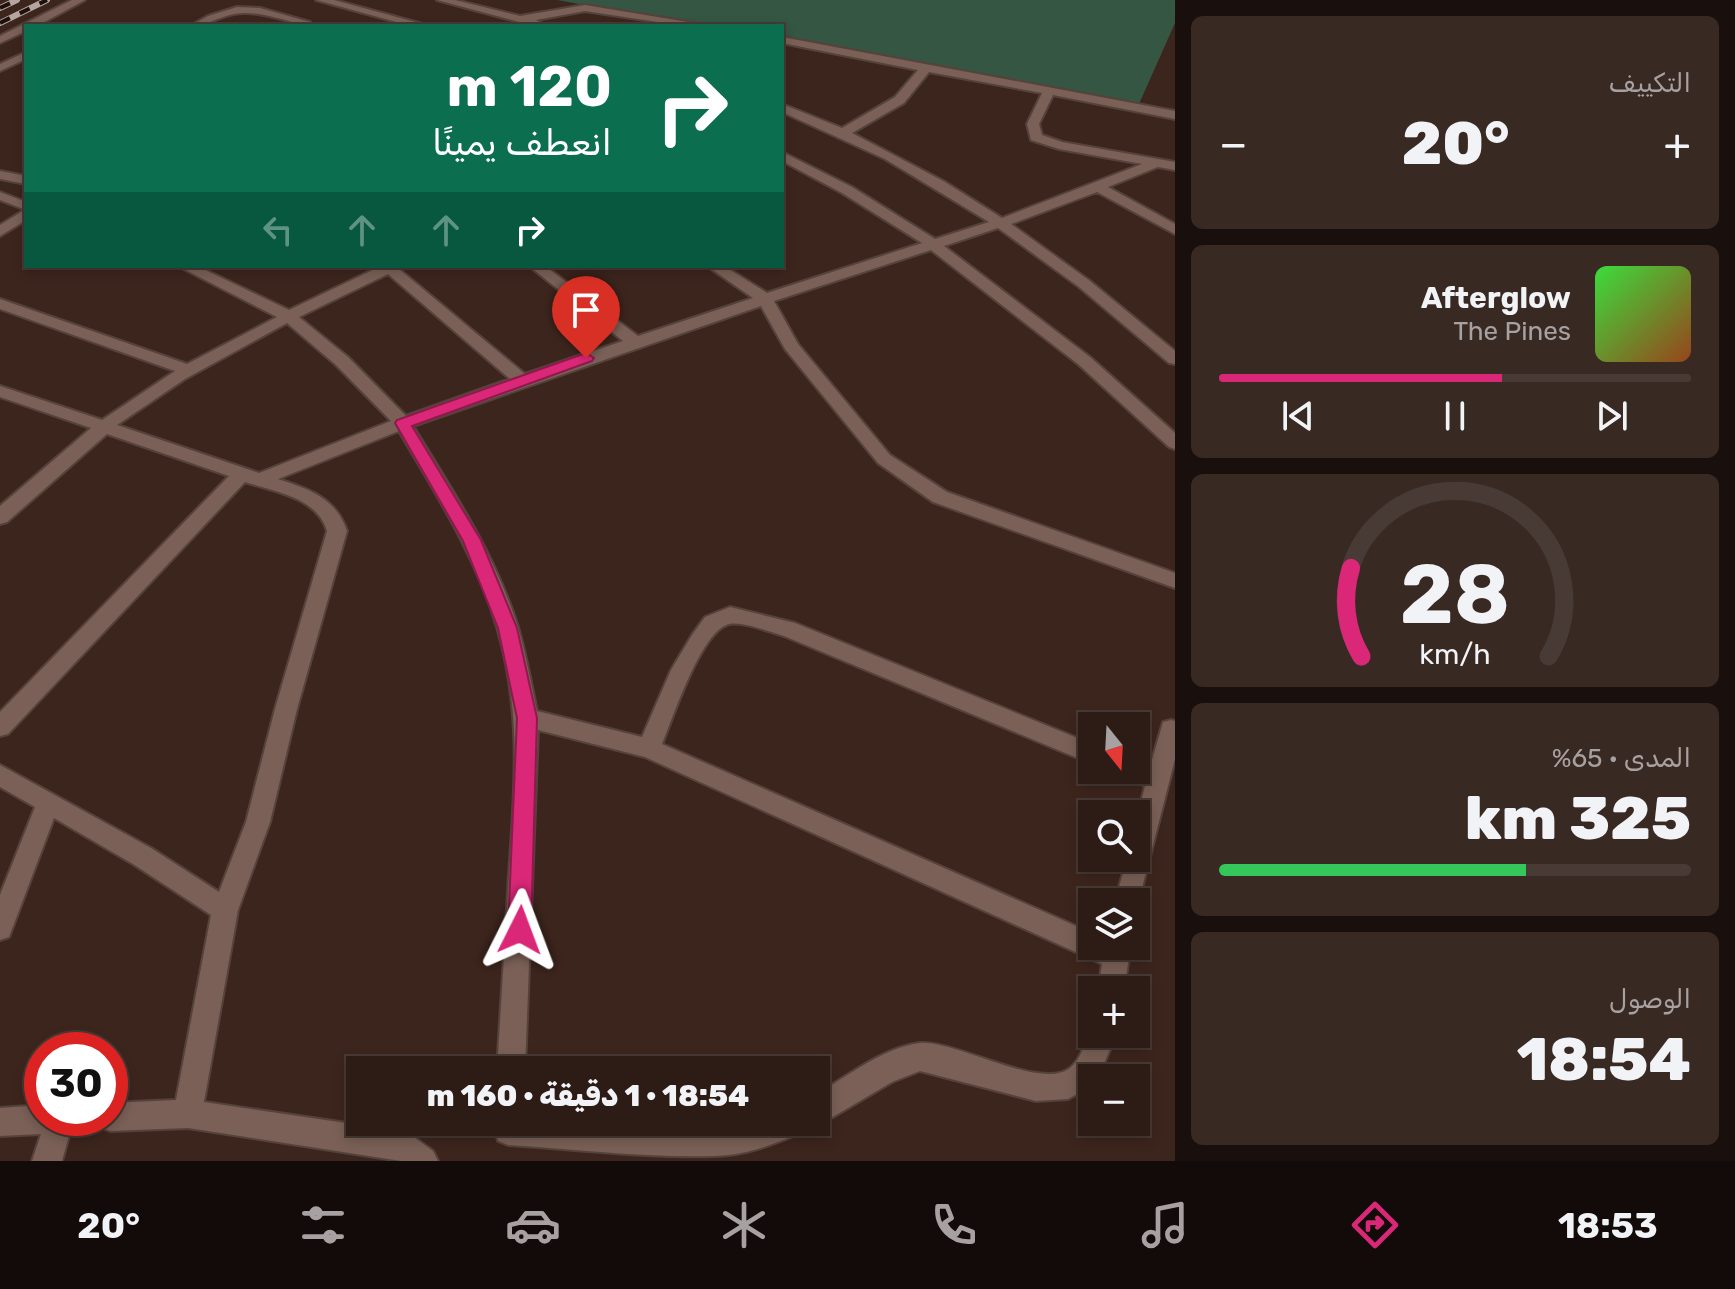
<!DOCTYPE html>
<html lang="ar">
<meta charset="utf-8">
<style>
:root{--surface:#2d1c16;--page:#392923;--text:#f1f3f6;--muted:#a7a1a1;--line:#483a35;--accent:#db2777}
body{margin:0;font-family:Rubik,"Noto Sans Arabic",sans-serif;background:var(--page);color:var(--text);direction:rtl;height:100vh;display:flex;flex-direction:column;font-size:30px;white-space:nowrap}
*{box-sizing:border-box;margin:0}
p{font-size:26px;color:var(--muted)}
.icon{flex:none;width:44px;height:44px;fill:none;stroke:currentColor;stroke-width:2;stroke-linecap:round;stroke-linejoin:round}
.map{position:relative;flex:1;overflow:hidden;direction:ltr}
.panel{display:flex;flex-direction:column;gap:16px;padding:16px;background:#190f0c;width:560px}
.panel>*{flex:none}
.hud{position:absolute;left:24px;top:24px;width:760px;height:244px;border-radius:0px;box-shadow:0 4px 12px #0003,0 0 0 2px var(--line);direction:rtl;background:#0b6e4f;color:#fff;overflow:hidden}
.needle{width:52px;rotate:162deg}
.controls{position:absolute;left:1078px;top:712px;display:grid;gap:16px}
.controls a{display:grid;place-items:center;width:72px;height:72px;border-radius:0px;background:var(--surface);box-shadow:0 4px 12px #0003,0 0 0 2px var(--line);font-size:40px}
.speed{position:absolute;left:24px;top:1032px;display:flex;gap:16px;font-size:40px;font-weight:700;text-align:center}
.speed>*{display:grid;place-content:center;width:104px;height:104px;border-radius:50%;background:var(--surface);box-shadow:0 4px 12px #0003,0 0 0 2px var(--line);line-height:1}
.speed .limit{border:12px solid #d22;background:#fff;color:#111}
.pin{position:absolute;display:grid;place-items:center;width:68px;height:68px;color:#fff;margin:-82px -34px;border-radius:50% 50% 50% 0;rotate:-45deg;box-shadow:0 0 8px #0007}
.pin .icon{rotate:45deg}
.me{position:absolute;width:88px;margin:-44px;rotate:3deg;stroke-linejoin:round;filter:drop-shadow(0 0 6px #0008)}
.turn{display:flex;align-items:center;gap:28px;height:168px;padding:0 40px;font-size:36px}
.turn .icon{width:104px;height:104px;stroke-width:2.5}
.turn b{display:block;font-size:56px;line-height:68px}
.lanes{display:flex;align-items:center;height:76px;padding:0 40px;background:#0003;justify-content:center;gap:40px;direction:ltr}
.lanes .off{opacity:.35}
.big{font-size:60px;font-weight:800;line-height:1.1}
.panel .card{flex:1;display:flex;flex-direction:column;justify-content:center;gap:12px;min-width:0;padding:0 28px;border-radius:12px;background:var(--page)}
.panel .dial{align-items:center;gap:0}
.dial svg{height:208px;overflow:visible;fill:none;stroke:var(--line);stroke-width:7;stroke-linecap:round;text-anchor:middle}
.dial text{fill:var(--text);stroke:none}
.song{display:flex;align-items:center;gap:24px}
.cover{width:96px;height:96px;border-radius:12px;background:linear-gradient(135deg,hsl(120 70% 55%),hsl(20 70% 35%))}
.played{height:8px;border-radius:4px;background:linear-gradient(90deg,var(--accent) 60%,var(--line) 60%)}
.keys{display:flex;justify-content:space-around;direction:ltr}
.heat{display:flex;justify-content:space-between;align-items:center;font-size:44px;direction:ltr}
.charge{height:12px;border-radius:6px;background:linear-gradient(90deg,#34c759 65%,var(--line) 0)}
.trip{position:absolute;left:346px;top:1056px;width:484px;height:80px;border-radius:0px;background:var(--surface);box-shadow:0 4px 12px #0003,0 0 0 2px var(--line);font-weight:800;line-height:80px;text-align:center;direction:rtl}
.dock{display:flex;height:128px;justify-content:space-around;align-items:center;background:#120b09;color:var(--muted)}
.dock .icon{width:56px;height:56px}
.dock .current{color:var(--accent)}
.dock b{font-size:36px;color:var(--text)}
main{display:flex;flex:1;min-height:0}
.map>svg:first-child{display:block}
.green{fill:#355643}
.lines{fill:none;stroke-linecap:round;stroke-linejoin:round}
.lane-casing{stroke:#55423b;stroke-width:4}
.street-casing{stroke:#55423b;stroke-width:4}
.lane{fill:#7a6056;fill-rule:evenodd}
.street{fill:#7a6056;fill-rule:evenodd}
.rail-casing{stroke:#b7a49e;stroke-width:6}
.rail{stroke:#1c110e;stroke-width:4;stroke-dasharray:11;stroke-linecap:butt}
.route{fill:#db2777;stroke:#8e194d;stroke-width:2}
</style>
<main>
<section class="panel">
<div class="card"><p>التكييف</p>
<div class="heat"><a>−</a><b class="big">20°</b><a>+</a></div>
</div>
<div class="card">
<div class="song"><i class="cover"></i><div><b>Afterglow</b><p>The Pines</p></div></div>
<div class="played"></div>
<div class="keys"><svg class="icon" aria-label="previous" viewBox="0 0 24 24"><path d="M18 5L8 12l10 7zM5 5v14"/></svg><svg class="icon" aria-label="pause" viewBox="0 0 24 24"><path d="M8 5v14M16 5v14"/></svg><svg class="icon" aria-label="next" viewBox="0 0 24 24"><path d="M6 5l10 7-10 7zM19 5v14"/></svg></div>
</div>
<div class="card dial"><svg viewBox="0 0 100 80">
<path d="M14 69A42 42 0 1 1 86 69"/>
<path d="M14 69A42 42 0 0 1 10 35" stroke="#db2777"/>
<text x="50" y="56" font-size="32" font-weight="700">28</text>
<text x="50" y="72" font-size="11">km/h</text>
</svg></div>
<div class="card"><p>المدى · 65%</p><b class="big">325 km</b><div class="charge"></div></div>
<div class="card"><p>الوصول</p><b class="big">18:54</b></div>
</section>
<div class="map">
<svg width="1175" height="1161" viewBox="0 0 1175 1161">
<rect width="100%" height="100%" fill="#3c251d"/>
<path class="green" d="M557,0H1175V23L1139,104L782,40V26H702Z"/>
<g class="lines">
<defs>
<path id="lane" d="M26,52V59L0,71V64Z
M0,171L26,176V184L0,179Z
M0,192L26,202V210L0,200Z"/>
<path id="street" d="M72,0H85L37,26H26V31L0,43V36Z
M316,0H334L430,26H411Z
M437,0H455L520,16L585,5L712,26H684L585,11L536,20L541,23L534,26Z
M237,7L260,8L310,22L304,25C282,20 257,10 234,14C218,17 207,26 190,26L208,16Z
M782,37L1175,111V119L1053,95L1039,124L1042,135L1062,142L1175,162V170L1158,167L1108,187L1175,224V234L1097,192L1011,224L1090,281L1175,351V364L1169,363L1079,287L998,228L944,246L1090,357L1175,433V449L1169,447L1078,364L931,250L774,301L798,344L890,455L947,492L1175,573V588L933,502L878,463L785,349L761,306L413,426C452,490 495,554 518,627C526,654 531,683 537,711L642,737L671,670L692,635L705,617L730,607L795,623L1092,744V764L784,636C769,632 743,621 729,624C701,631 673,718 662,744L1092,933V946L1125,948L1129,957L1124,990H1098L1102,964L645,757L538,730L525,1070H497C501,1005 505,940 509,875C515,789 522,712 497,627C476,556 436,494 399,431L278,479C309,489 336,498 347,531L297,709L270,822L238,910L204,1102L407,1132L433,1151L438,1161H401L188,1128L110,1131L100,1127L96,1118H110V1103L176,1100L211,915L133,864L54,818L9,937L0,940V895L35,807L0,787V765L151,848L219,892L246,822L275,709L327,531C317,497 275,492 245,482L8,734L0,736V712L229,476L107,434L7,522L0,524V506L91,428L0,397V386L102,420L175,371L0,309V299L187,364L277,317L178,266H197L289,310L381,266H400L399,269L525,374L623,341L529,266H545L638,336L753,298L707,266H724L767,293L922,243L842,193L782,161V152L852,187L935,239L989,222L885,159L782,112V104L842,128L895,97L918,70L782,43ZM929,72L1042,93L1027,124L1031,140L1059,149L1142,164L1002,218L945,182L852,133L904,103ZM388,274L510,379L406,416L348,357L299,317ZM287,323L336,365L391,421L259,473L117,425L185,379Z
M26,209V220L0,236V225Z
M1171,720L1175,721V759L1136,911V902H1115L1127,858H1136V822L1145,786L1123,777L1119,770H1136V762L1150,767L1163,722Z
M1092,1025V1034H1116L1114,1040L1098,1078H1092V1086L1068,1099L1036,1101L920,1071L892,1082L826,1121L816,1125L808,1122H816V1095C846,1077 884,1047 920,1043C955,1040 1041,1091 1070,1068C1082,1058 1086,1040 1092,1025Z
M42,1105V1118H86L82,1128L70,1132L62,1161H32L41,1134L0,1136V1108Z
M494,1122H611L715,1127L747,1122H807L803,1132C775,1144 744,1156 713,1156C648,1158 574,1149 508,1145L498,1141Z"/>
</defs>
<use href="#lane" class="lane-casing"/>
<use href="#street" class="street-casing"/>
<use href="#lane" class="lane"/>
<use href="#street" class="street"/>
<defs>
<path id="rail" d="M0,8L17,0
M0,23L47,0"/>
</defs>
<use href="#rail" class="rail-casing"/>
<use href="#rail" class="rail"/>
</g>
<path class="route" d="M586,353L594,358L592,361L412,426L481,540L517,628L537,718L531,930L528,938L520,942L512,938L508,930L517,718L498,628L463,541L395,423L397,420Z"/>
</svg>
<div class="controls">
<a><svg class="needle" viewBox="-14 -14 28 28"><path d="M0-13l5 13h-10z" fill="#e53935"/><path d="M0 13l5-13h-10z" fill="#a7a1a1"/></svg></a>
<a><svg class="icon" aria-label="search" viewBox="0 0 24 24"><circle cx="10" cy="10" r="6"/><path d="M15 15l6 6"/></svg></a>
<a><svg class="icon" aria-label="layers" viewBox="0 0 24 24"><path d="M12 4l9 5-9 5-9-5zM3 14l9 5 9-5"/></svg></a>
<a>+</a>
<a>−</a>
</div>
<div class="speed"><div class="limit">30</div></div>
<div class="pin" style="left:586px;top:358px;background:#d93025"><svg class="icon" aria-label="arrive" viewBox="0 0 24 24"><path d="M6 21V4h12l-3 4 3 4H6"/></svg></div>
<svg class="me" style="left:520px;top:930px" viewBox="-20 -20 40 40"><path d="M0-17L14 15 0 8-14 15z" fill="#db2777" stroke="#fff" stroke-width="4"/></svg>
<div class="trip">18:54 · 1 دقيقة · 160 m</div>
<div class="hud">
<div class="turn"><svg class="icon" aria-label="right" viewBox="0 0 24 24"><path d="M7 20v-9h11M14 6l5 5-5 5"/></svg><div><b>120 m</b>انعطف يمينًا</div></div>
<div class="lanes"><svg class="icon off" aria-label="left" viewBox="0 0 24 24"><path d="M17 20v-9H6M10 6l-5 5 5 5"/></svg><svg class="icon off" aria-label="ahead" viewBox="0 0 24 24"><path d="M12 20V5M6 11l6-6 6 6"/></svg><svg class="icon off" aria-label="ahead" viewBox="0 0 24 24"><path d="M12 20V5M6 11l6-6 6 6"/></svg><svg class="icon" aria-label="right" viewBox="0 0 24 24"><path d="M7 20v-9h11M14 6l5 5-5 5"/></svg></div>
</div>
</div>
</main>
<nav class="dock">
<b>18:53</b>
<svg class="icon current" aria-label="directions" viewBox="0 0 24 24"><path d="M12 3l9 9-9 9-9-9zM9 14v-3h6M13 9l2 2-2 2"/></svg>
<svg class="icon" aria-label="music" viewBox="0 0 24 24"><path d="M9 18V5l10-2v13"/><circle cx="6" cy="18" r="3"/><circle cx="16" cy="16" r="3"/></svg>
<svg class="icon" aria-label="phone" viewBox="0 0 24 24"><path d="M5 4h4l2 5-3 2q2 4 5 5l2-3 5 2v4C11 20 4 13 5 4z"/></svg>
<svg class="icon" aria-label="climate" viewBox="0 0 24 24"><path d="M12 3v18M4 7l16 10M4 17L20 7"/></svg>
<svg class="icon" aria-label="car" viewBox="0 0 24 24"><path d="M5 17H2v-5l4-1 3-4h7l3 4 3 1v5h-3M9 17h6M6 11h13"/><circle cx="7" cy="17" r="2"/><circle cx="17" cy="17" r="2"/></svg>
<svg class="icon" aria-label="filters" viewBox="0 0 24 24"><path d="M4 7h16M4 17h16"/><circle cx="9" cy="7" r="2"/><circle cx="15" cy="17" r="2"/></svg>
<b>20°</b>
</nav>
